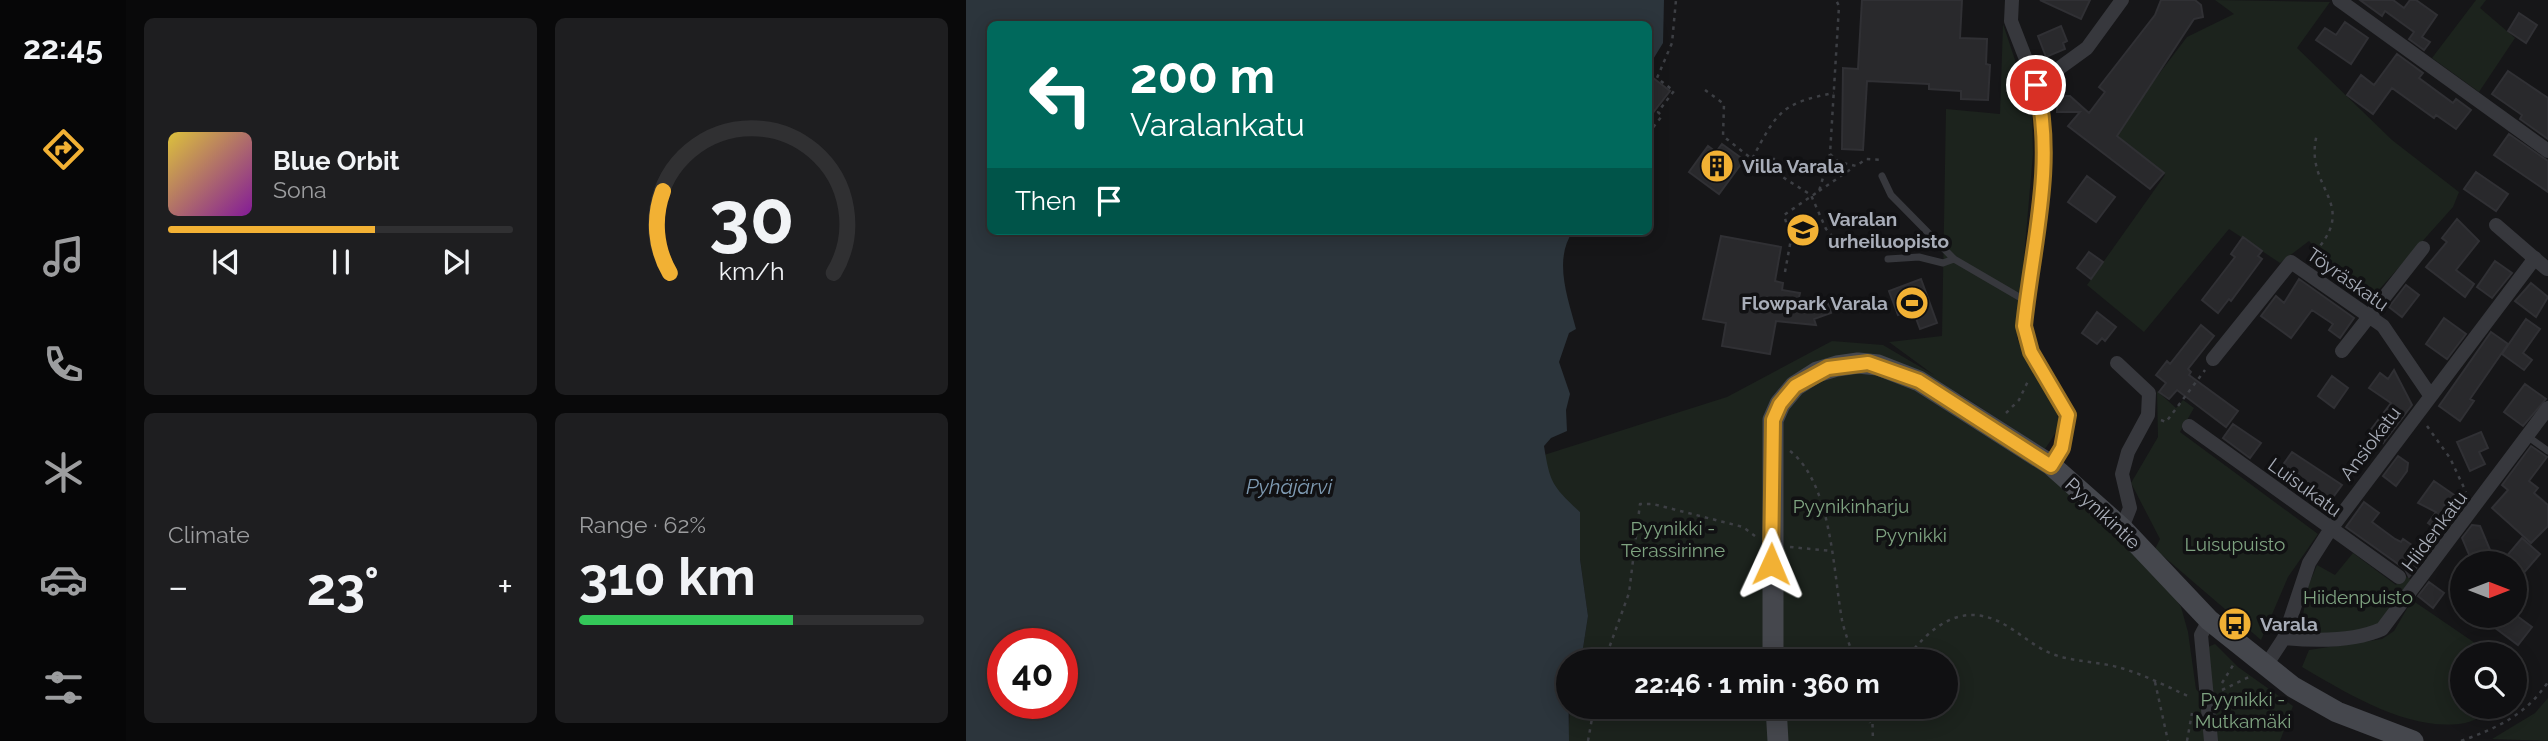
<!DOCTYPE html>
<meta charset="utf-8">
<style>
:root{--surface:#101012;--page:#1e1e20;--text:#f1f3f6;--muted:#9c9d9f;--line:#303032;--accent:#f2b134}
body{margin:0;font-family:Raleway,sans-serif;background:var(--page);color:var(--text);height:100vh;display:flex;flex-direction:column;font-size:26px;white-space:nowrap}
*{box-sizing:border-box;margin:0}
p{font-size:23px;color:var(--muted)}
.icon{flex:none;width:38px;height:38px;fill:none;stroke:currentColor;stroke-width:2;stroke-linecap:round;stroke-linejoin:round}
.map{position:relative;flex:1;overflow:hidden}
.panel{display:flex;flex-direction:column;gap:18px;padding:18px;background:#09090a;width:840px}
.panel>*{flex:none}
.hud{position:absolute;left:21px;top:21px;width:665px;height:214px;border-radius:10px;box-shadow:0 4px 18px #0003,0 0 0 2px var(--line);background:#00695c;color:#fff;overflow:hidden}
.needle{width:46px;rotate:90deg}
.tools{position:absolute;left:1484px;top:551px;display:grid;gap:14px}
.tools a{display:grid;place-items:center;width:77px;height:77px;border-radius:50%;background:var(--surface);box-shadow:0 4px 18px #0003,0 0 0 2px var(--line);font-size:35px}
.speed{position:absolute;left:21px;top:628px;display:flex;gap:14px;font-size:35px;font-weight:700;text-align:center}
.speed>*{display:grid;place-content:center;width:91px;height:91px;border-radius:50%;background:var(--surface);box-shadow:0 4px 18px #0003,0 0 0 2px var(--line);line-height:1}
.speed .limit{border:10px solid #d22;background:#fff;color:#111}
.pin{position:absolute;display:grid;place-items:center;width:60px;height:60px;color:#fff;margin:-30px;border:4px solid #fff;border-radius:50%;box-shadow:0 2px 7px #0007}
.me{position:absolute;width:77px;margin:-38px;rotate:1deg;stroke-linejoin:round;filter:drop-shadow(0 0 5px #0008)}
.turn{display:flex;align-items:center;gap:24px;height:147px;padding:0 28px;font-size:32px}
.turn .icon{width:91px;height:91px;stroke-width:2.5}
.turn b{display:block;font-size:49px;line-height:60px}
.then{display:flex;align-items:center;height:66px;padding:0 28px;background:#0003;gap:14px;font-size:26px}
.big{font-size:52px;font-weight:700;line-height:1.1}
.panel .tile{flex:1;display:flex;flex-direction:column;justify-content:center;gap:10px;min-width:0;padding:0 24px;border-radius:10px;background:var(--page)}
.panel .dial{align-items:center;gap:0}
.dial svg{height:182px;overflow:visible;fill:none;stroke:var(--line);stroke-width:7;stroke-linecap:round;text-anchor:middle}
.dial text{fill:var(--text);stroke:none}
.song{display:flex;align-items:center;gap:21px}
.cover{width:84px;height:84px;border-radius:10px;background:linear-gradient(135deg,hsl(50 70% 55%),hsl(290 70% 35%))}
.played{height:7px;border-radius:4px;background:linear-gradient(90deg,var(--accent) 60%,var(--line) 60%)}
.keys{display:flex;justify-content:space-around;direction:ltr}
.heat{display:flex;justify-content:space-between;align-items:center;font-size:38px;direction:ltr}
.charge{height:10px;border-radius:5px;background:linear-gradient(90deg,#34c759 62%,var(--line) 0)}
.panel .tiles{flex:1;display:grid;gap:18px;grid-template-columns:repeat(2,1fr)}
.trip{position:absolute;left:590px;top:649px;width:402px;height:70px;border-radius:35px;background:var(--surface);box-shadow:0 4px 18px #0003,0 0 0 2px var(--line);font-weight:700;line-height:70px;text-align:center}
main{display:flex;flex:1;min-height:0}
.tab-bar{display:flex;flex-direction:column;width:126px;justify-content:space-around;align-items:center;background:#060607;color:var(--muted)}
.tab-bar .icon{width:49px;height:49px}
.tab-bar .selected{color:var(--accent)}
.tab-bar b{font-size:32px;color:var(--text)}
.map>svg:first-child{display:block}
.green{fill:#1c231d}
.water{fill:#2c353c;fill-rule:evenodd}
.building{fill:#29292c;stroke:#303034;stroke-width:2}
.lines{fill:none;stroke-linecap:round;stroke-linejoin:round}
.path{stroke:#3d3f44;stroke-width:2.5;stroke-dasharray:3.5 5;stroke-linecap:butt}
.lane{stroke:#37383d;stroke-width:7}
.street{stroke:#37383d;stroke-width:14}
.secondary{stroke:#45474d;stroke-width:21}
.route-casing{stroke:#9d7322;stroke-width:18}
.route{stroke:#f2b134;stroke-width:12}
.labels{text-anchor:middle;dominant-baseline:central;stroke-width:7;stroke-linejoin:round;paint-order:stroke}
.poi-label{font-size:19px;font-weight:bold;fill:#a8adb8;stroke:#111113;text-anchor:start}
.street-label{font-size:19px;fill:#a8adb8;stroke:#111113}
.park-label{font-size:19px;fill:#7fa381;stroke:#111113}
.water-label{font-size:21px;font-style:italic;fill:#7f9bb3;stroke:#111113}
</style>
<main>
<nav class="tab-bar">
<b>22:45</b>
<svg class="icon selected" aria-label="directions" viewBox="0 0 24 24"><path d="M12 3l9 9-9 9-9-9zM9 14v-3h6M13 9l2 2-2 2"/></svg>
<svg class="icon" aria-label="music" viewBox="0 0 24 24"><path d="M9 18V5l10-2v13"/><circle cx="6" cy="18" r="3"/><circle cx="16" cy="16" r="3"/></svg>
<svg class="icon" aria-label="phone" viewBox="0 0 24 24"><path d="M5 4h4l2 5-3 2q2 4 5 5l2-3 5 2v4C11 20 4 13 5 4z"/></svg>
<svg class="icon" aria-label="climate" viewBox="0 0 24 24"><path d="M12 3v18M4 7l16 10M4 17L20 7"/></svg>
<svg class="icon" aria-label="car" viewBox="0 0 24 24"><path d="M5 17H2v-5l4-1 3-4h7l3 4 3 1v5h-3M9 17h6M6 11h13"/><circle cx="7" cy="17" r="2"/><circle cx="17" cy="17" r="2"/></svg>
<svg class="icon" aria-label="filters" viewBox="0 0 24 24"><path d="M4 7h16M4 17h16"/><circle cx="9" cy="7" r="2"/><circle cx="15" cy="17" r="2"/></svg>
</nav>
<section class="panel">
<div class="tiles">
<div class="tile">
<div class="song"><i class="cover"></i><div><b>Blue Orbit</b><p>Sona</p></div></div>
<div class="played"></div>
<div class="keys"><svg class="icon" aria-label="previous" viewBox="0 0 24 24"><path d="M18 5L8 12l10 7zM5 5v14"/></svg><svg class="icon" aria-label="pause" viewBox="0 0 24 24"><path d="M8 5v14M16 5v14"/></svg><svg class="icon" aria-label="next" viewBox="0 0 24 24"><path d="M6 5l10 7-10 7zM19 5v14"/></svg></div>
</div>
<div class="tile dial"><svg viewBox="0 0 100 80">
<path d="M14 69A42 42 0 1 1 86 69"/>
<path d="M14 69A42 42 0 0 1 11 33" stroke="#f2b134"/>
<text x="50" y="56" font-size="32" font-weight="700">30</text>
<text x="50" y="72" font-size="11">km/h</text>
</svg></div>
<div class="tile"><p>Climate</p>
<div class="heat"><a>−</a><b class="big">23°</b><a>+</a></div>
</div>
<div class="tile"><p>Range · 62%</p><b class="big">310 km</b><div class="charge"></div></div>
</div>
</section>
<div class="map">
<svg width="1582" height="741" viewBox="0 0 1582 741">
<rect width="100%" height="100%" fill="#161618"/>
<path class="green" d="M1249,0L1364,2L1331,48L1426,140L1493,192L1487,207L1402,302L1343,241L1314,263L1263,229L1178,332L1121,285L1199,175L1146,131L1155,124L1221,37L1268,14Z
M1510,0H1520L1514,8L1549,38L1513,92L1466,58Z
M1037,24L1066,111L1067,154L1051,338C1060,359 1096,405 1092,424C1091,433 1084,441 1079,449L992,393L1049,451L1107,494L1200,585L1215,607L1222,632L1230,689L1245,707L1242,647L1249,644L1272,667L1327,706L1314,741H602L604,707H980V662L615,661L622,616L614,559V512L580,485L578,455L761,397L866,341L917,345L968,375L923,342L976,336L980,109L1034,114Z
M1191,391L1210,408L1217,400L1228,408L1214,432L1352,534L1322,577L1295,640L1189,549L1194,539L1165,483L1192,437Z
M1387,553L1430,585L1438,575L1447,581L1412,624L1391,631L1341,636L1335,629L1341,589L1351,565L1369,575Z
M1446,600L1525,654H1496V707H1534C1523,712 1511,720 1499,723C1444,733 1381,693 1336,667L1343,650L1416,639L1428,631Z
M1582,698V741L1526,739L1569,713Z"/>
<path class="water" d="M0,0H698L697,43L683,66L682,24H24V231H607C587,260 602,298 610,329L603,333L593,362L604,394L600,410L601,431L585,438L578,446C584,483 586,486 614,512V559L622,616L615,661L602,662L603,741H0ZM37,644H96V704H37Z"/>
<path class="building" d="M896,0H996L994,38L1021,39L1020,64L1024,65L1022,100L995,99V91L963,89V84L901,81L897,150L876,149L877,68L892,69Z
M1074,0H1124L1115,19Z
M1195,0H1229L1235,5L1237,17L1228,19L1151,136L1198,173L1184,189L1102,126L1114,112H1091V96H1104L1123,113L1139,92L1133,87L1189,15Z
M1394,0H1427L1438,8L1444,0H1450L1471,15L1456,37L1464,42L1458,50L1443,39L1448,32L1419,11L1416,16Z
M1553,13L1571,25L1560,43L1542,31Z
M1379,22L1402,38L1385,64L1350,40L1359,28L1370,35Z
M1095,26L1101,41L1097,43L1099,49L1080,57L1072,36Z
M1431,54L1457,73L1453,78L1487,103L1490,99L1505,110L1490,129L1470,115L1468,118L1426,88L1407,114L1381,95L1395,75L1408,85Z
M1542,71L1582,98V139L1554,119L1556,115L1526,94Z
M682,74L704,91L682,119Z
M1543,134L1582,161V192L1528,155Z
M756,144L778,160L753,194L723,172L742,146L750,152Z
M1510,172L1542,194L1530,211L1498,189Z
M1121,176L1149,197L1130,222L1102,202Z
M1491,219L1513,241L1490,270L1508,284L1499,297L1460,267L1481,242L1476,238Z
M755,236L815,247L809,281L817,283L816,290L834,293L830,310L861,300L865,313L848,319L850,325L810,321L804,354L756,346L760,323L737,319Z
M1277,237L1296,251L1292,256L1296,259L1265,301L1263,299L1252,313L1236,300L1269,257L1265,254Z
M1123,252L1137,262L1125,279L1111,268Z
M1529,261L1546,273L1526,298L1511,287Z
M955,279L971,323L954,329L947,310L932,315L923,291Z
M1333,279L1388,318L1374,338L1363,330L1367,324L1346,310L1325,338L1295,316L1310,296L1318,303Z
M1565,283L1582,297L1570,317L1549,301Z
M1440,285L1453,295L1436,317L1423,307Z
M1131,312L1150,327L1139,341L1136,338L1131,344L1116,333Z
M1478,318L1500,334L1481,359L1460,344Z
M1560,319L1574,329L1557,353L1566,360L1558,370L1536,354Z
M1235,325L1248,336L1222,369L1225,372L1223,375L1272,411L1260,427L1211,390L1203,399L1193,392L1200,383L1190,375L1201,361L1204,364Z
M1525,332L1542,344L1504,399L1508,401L1494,421L1473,406Z
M1428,370L1446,405L1417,443L1403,432L1425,403L1403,388L1414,373L1422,379Z
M1366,376L1382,388L1368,408L1352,396Z
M1559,384L1580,399L1557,426L1538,412Z
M1267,424L1295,443L1284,458L1257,438Z
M1515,432L1522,448L1513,452L1519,464L1504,471L1491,442Z
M1565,446L1581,457L1563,481L1572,488L1568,493L1582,505V526L1565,543L1526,508L1542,490L1536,485Z
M1326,452L1376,485L1359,508L1336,491L1339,487L1314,469Z
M1432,456L1442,463L1441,471L1430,486L1417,476Z
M1468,481L1491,497L1478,505L1491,514L1476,533L1462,523L1470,512L1452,503Z
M1398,502L1413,513L1406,522L1429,539L1435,542L1437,539L1460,555L1443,577L1439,569L1380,527Z
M1506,525L1514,526L1530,564H1507L1496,538Z
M1556,538L1574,554L1549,583V564H1534Z
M1463,582L1478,593L1467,608L1452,596Z
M1531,616H1551L1566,627L1552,645L1524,624Z"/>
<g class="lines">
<path class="path" d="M739,90L758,104L757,136L786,159C811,112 815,103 868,93
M682,134L696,116L692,112L708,91L691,78L706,43L710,0
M864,154L873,162L890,166L900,159L917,160
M787,160L796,165L808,157L807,171L845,195L860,229L875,247
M853,191L888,167
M1343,258C1399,203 1336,191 1351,134
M819,272L825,239L818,215L853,191L864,154L873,6L870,0
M1040,413L1053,400L1063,379
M1195,420L1200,422L1239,370
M1461,426L1484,458L1500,492
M824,451C866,484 867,571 876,620C879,634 885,648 889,662
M824,547L866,551
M638,662L663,593L674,504H687L777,527L789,536
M938,662C964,626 997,599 1041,626C1058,636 1072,650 1092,656C1112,662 1135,662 1155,668C1179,675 1202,687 1224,697
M1189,682L1202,741
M1256,683L1269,662
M1256,690L1285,676
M897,707L904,723
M906,707L907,741
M622,741L628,707
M1221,741L1226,713
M1495,741C1531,728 1560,715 1582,682"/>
<path class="lane" d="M916,176L925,195L988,259L1060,301
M922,259L953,257L977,263L988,259
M1561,436L1582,451"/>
<path class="street" d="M1046,0L1045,21L1070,85L1078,128L1077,170L1061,302L1059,337L1065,352L1102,415L1096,448L1085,465
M1373,0L1582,151
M1070,85L1121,48L1156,0
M1530,225L1581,269
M1376,351L1457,248
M1247,359L1325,262L1417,326L1464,395
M1151,363L1183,393L1182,415L1162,452L1156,474L1164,508L1156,528
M1223,426L1433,577
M1243,620L1235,635L1245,741
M1318,638C1349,641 1387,642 1416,629L1582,408
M1299,667L1318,638L1343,563L1364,530L1569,258"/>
<path class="secondary" d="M807,662V420L814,404L829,386L851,372L871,366L892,363L912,365L953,381L1085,465L1156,528L1243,620L1327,687L1371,712L1447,741
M810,707L812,741"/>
</g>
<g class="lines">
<defs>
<path id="route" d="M805,564L807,420L814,404L829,386L862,368L902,363L953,381L1085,466L1096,448L1102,415L1065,352L1058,326C1066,247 1090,163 1070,85"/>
</defs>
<use href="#route" class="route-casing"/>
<use href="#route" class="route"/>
</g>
<defs>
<symbol id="building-disc" viewBox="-11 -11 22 22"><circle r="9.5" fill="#f2b134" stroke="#111113"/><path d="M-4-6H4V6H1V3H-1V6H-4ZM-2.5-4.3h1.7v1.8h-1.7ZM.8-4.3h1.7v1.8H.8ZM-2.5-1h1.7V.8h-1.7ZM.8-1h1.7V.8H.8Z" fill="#111"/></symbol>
<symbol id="university-disc" viewBox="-11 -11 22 22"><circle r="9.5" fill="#f2b134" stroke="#111113"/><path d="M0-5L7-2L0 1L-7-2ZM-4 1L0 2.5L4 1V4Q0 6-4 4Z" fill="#111"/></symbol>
<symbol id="stadium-disc" viewBox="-11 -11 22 22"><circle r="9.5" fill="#f2b134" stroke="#111113"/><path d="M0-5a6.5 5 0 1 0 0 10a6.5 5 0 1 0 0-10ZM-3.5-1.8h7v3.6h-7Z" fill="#111"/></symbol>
<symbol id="bus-disc" viewBox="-11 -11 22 22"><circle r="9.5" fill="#f2b134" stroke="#111113"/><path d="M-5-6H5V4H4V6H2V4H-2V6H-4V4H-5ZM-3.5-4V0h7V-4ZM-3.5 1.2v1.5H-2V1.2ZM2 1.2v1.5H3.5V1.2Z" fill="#111"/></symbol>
</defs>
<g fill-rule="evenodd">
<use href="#building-disc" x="732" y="147" width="38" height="38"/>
<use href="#university-disc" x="818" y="211" width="38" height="38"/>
<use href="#stadium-disc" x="927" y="284" width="38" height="38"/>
<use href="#bus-disc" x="1250" y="605" width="38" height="38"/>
</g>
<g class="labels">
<g class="poi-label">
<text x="776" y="166">Villa Varala</text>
<text x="862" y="219">Varalan<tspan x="862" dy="22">urheiluopisto</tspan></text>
<text x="922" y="303" text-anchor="end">Flowpark Varala</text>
<text x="1294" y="624">Varala</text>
</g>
<g class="street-label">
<text transform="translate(1382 279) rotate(35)">Töyräskatu</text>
<text transform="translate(1404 443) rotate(-53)">Ansiokatu</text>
<text transform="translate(1339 487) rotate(36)">Luisukatu</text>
<text transform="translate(1137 513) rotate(43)">Pyynikintie</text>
<text transform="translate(1468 531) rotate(-53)">Hiidenkatu</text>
</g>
<g class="park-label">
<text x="885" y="506">Pyynikinharju</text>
<text x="707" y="528">Pyynikki -<tspan x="707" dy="22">Terassirinne</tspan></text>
<text x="945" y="535">Pyynikki</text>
<text x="1269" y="544">Luisupuisto</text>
<text x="1392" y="597">Hiidenpuisto</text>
<text x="1277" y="699">Pyynikki -<tspan x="1277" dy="22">Mutkamäki</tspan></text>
</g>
<g class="water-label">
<text x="323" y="486">Pyhäjärvi</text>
</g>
</g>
</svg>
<div class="tools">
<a><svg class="needle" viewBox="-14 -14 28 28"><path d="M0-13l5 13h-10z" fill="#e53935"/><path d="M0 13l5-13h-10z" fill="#9c9d9f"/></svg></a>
<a><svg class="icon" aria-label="search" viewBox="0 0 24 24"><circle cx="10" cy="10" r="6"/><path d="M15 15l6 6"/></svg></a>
</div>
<div class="speed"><div class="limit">40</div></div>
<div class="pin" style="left:1070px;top:85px;background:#d93025"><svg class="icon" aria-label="arrive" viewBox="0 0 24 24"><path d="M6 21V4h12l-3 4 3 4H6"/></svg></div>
<svg class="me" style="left:805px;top:564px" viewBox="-20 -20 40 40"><path d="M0-17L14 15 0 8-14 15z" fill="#f2b134" stroke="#fff" stroke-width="4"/></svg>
<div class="trip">22:46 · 1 min · 360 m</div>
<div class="hud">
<div class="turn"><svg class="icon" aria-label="left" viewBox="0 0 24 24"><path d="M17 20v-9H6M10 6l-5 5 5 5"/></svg><div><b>200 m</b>Varalankatu</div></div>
<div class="then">Then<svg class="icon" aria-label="arrive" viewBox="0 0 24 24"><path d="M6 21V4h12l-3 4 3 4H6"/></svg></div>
</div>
</div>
</main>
